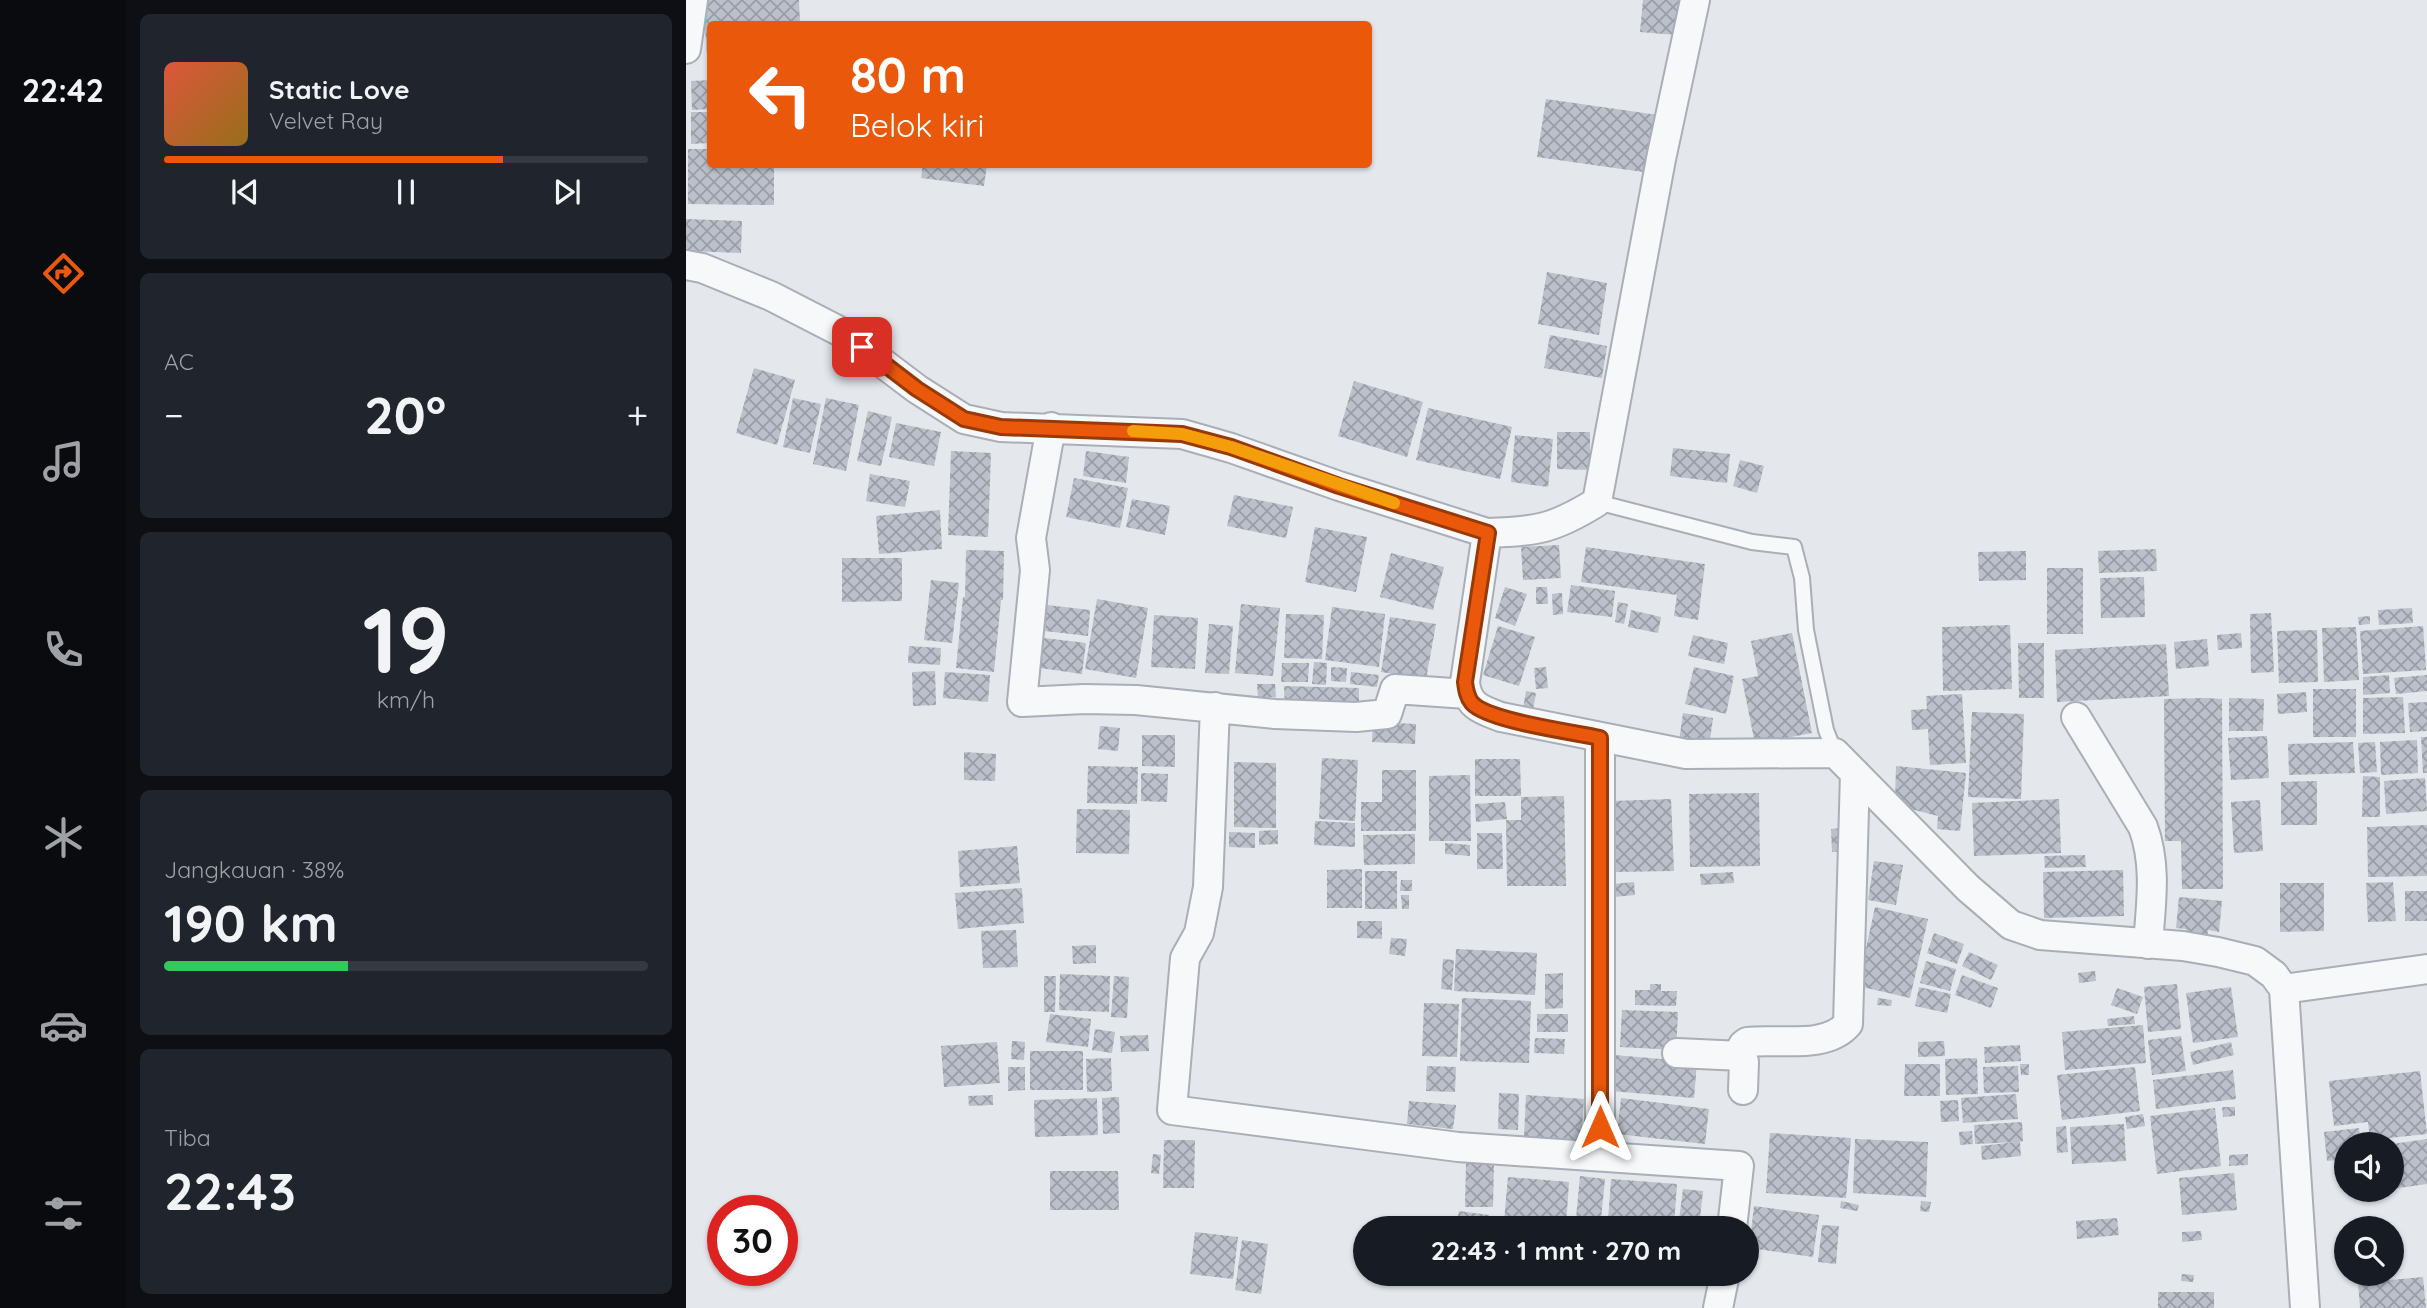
<!DOCTYPE html>
<html lang="id">
<meta charset="utf-8">
<style>
:root{--surface:#171b24;--page:#20242c;--text:#f1f3f6;--muted:#9ea1a6;--line:#363941;--accent:#ea580c}
body{margin:0;font-family:Quicksand,sans-serif;background:var(--page);color:var(--text);height:100vh;display:flex;flex-direction:column;font-size:26px;white-space:nowrap}
*{box-sizing:border-box;margin:0}
p{font-size:23px;color:var(--muted)}
.icon{flex:none;width:38px;height:38px;fill:none;stroke:currentColor;stroke-width:2;stroke-linecap:round;stroke-linejoin:round}
.map{position:relative;flex:1;overflow:hidden}
.drawer{display:flex;flex-direction:column;gap:14px;padding:14px;background:#0d0f14;width:560px}
.drawer>*{flex:none}
.top-card{position:absolute;left:21px;top:21px;width:665px;height:147px;border-radius:7px;box-shadow:0 2px 5px #0004;background:#ea580c;color:#fff;overflow:hidden}
.controls{position:absolute;left:1648px;top:1132px;display:grid;gap:14px}
.controls a{display:grid;place-items:center;width:70px;height:70px;border-radius:50%;background:var(--surface);box-shadow:0 2px 5px #0004;font-size:35px}
.speed{position:absolute;left:21px;top:1195px;display:flex;gap:14px;font-size:35px;font-weight:700;text-align:center}
.speed>*{display:grid;place-content:center;width:91px;height:91px;border-radius:50%;background:var(--surface);box-shadow:0 2px 5px #0004;line-height:1}
.speed .limit{border:10px solid #d22;background:#fff;color:#111}
.pin{position:absolute;display:grid;place-items:center;width:60px;height:60px;color:#fff;margin:-30px;border-radius:14px;box-shadow:0 4px 10px #0006}
.me{position:absolute;width:77px;margin:-38px;rotate:0deg;stroke-linejoin:round;filter:drop-shadow(0 0 5px #0008)}
.turn{display:flex;align-items:center;gap:24px;height:147px;padding:0 28px;font-size:32px}
.turn .icon{width:91px;height:91px;stroke-width:2.5}
.turn b{display:block;font-size:49px;line-height:60px}
.big{font-size:52px;font-weight:700;line-height:1.1}
.drawer .card{flex:1;display:flex;flex-direction:column;justify-content:center;gap:10px;min-width:0;padding:0 24px;border-radius:10px;background:var(--page)}
.drawer .dial{align-items:center;gap:0}
.dial b{font-size:91px;line-height:1}
.song{display:flex;align-items:center;gap:21px}
.cover{width:84px;height:84px;border-radius:10px;background:linear-gradient(135deg,hsl(10 70% 55%),hsl(40 70% 35%))}
.played{height:7px;border-radius:4px;background:linear-gradient(90deg,var(--accent) 70%,var(--line) 70%)}
.keys{display:flex;justify-content:space-around;direction:ltr}
.heat{display:flex;justify-content:space-between;align-items:center;font-size:38px;direction:ltr}
.charge{height:10px;border-radius:5px;background:linear-gradient(90deg,#34c759 38%,var(--line) 0)}
.trip{position:absolute;left:667px;top:1216px;width:406px;height:70px;border-radius:35px;background:var(--surface);box-shadow:0 2px 5px #0004;font-weight:700;line-height:70px;text-align:center}
main{display:flex;flex:1;min-height:0}
.menu{display:flex;flex-direction:column;width:126px;justify-content:space-around;align-items:center;background:#090b0e;color:var(--muted)}
.menu .icon{width:49px;height:49px}
.menu .active{color:var(--accent)}
.menu b{font-size:32px;color:var(--text)}
.map>svg:first-child{display:block}
.building{fill:url(#building-cross-hatch)}
.lines{fill:none;stroke-linecap:round;stroke-linejoin:round}
.service-casing{stroke:#a9aeb7;stroke-width:18}
.minor-casing{stroke:#a9aeb7;stroke-width:32}
.service{stroke:#f7f8fa;stroke-width:14}
.minor{stroke:#f7f8fa;stroke-width:28}
.route-casing{stroke:#983908;stroke-width:18}
.route{stroke:#ea580c;stroke-width:12}
.slow{stroke:#f59e0b;stroke-width:12}
</style>
<main>
<nav class="menu">
<b>22:42</b>
<svg class="icon active" aria-label="directions" viewBox="0 0 24 24"><path d="M12 3l9 9-9 9-9-9zM9 14v-3h6M13 9l2 2-2 2"/></svg>
<svg class="icon" aria-label="music" viewBox="0 0 24 24"><path d="M9 18V5l10-2v13"/><circle cx="6" cy="18" r="3"/><circle cx="16" cy="16" r="3"/></svg>
<svg class="icon" aria-label="phone" viewBox="0 0 24 24"><path d="M5 4h4l2 5-3 2q2 4 5 5l2-3 5 2v4C11 20 4 13 5 4z"/></svg>
<svg class="icon" aria-label="climate" viewBox="0 0 24 24"><path d="M12 3v18M4 7l16 10M4 17L20 7"/></svg>
<svg class="icon" aria-label="car" viewBox="0 0 24 24"><path d="M5 17H2v-5l4-1 3-4h7l3 4 3 1v5h-3M9 17h6M6 11h13"/><circle cx="7" cy="17" r="2"/><circle cx="17" cy="17" r="2"/></svg>
<svg class="icon" aria-label="filters" viewBox="0 0 24 24"><path d="M4 7h16M4 17h16"/><circle cx="9" cy="7" r="2"/><circle cx="15" cy="17" r="2"/></svg>
</nav>
<section class="drawer">
<div class="card">
<div class="song"><i class="cover"></i><div><b>Static Love</b><p>Velvet Ray</p></div></div>
<div class="played"></div>
<div class="keys"><svg class="icon" aria-label="previous" viewBox="0 0 24 24"><path d="M18 5L8 12l10 7zM5 5v14"/></svg><svg class="icon" aria-label="pause" viewBox="0 0 24 24"><path d="M8 5v14M16 5v14"/></svg><svg class="icon" aria-label="next" viewBox="0 0 24 24"><path d="M6 5l10 7-10 7zM19 5v14"/></svg></div>
</div>
<div class="card"><p>AC</p>
<div class="heat"><a>−</a><b class="big">20°</b><a>+</a></div>
</div>
<div class="card dial"><b>19</b><p>km/h</p></div>
<div class="card"><p>Jangkauan · 38%</p><b class="big">190 km</b><div class="charge"></div></div>
<div class="card"><p>Tiba</p><b class="big">22:43</b></div>
</section>
<div class="map">
<svg width="1741" height="1308" viewBox="0 0 1741 1308">
<defs>
<pattern id="building-cross-hatch" width="8" height="8" patternUnits="userSpaceOnUse" patternTransform="scale(1.75)"><rect width="8" height="8" fill="#bbc0ca"/><path d="M0 0l8 8M0 8l8-8" fill="none" stroke="#989da6"/></pattern>
</defs>
<rect width="100%" height="100%" fill="#e4e7ec"/>
<path class="building" d="M17,0H113L114,24H24V69H22Z
M957,0H994L990,35L954,32Z
M24,80V109L6,110L5,81Z
M860,99L972,115L964,173L851,157Z
M5,112H24V143L5,144Z
M2,149H24V164H88V205L2,204Z
M237,164H301L298,186L235,178Z
M0,219L56,221L55,253L0,251Z
M861,272L921,283L913,335L852,324Z
M864,335L921,346L916,378L858,368Z
M68,368L109,380L91,445L50,433Z
M668,381L737,402L721,457L652,436Z
M107,398L135,404L124,453L97,447Z
M140,398L173,405L160,471L127,464Z
M742,408L826,427L814,479L730,460Z
M182,411L206,417L195,466L171,461Z
M210,423L255,432L248,466L203,457Z
M871,432H904V470L871,469Z
M829,435L867,439L862,487L825,482Z
M987,448L1044,454L1041,483L984,476Z
M265,451L305,453L302,537L262,535Z
M400,451L443,457L440,483L397,476Z
M1054,460L1078,466L1071,493L1047,486Z
M184,474L224,481L219,507L180,501Z
M388,478L442,488L434,528L380,517Z
M548,495L607,507L600,538L541,526Z
M446,499L484,506L479,535L440,527Z
M254,510L256,549L193,554L190,516Z
M629,527L681,537L670,592L619,582Z
M873,545L875,578L837,580L835,547Z
M900,547L1019,564L1012,620L988,616L991,595L895,582Z
M1470,549L1471,571L1413,573L1412,551Z
M280,550L318,551L317,600H315L308,672L270,668L277,597H279Z
M1340,551V580L1293,581L1292,552Z
M705,553L758,567L747,610L694,597Z
M156,558H216V601L156,602Z
M1361,568H1397V634H1361Z
M1458,577L1459,617L1415,618L1414,578Z
M245,580L273,583L266,643L238,640Z
M885,585L929,591L926,617L881,612Z
M819,587L841,594L829,626L809,618Z
M850,587H861L862,604H850Z
M876,593L877,614L867,615L866,594Z
M411,599L462,608L450,678L399,669Z
M932,602L942,604L938,624L929,622Z
M555,604L594,608L587,676L549,673Z
M361,605L404,610L402,636L359,631Z
M646,607L699,614L693,667L639,660Z
M1726,608L1727,623L1693,625L1692,610Z
M945,610L975,617L972,633L942,627Z
M1585,613L1588,672L1565,673L1564,614Z
M600,614L638,615L636,659L598,658Z
M468,615L512,618L509,669L465,667Z
M1684,616V624L1673,625L1672,617Z
M704,617L750,624L740,679L695,672Z
M523,624L547,626L543,674L519,673Z
M1324,625L1326,689L1257,691L1256,627Z
M812,626L849,637L833,686L797,675Z
M1737,626L1740,670L1677,674L1674,631Z
M1670,627L1673,680L1638,682L1636,628Z
M1631,630L1632,682L1593,683L1591,631Z
M1106,633L1126,733L1069,744L1056,679L1072,676L1065,641Z
M1555,633L1556,648L1532,650L1531,635Z
M1007,635L1042,643L1038,664L1002,656Z
M350,637L400,643L396,674L347,667Z
M1521,639L1523,666L1490,669L1488,642Z
M1332,643H1358V698H1333Z
M1480,644L1483,696L1371,702L1369,650Z
M223,646L255,648L254,665L222,663Z
M628,662L641,663L640,685L626,684Z
M596,663H623L622,682H595Z
M645,667L661,668L660,682L645,681Z
M860,667L862,688L850,689L848,668Z
M1008,667L1048,676L1040,714L999,704Z
M249,671L250,705L227,706L226,672Z
M259,672L304,675L302,702L257,698Z
M665,672L693,675L691,687L664,684Z
M1703,675L1704,693L1677,695V677Z
M1741,675V691L1710,694L1708,678Z
M571,684H589L590,697L572,698Z
M598,686L673,688V712L599,709Z
M1627,689H1670V737H1627Z
M840,691L850,693L847,710L837,709Z
M1620,692L1621,712L1592,714L1591,694Z
M1276,694L1280,763L1244,765L1242,729L1226,730L1225,710L1241,709L1240,696Z
M1717,697L1719,733L1677,734V698Z
M1519,698L1536,699L1537,889H1496L1495,841H1479L1478,699Z
M1543,698L1578,699L1577,731H1543Z
M1741,702V731L1724,732L1722,703Z
M1286,712L1338,714L1335,799L1282,797Z
M997,713L1027,718L1023,747L993,742Z
M687,722L730,724L729,744L686,742Z
M414,726L434,728L432,751L412,749Z
M456,735H489V767L456,766Z
M1581,736L1583,778L1545,780L1542,738Z
M1735,737H1741V773H1737Z
M1731,740L1732,773L1695,775L1694,742Z
M1667,742L1669,773L1603,775L1602,744Z
M1689,742L1691,772L1674,773L1672,743Z
M278,752L310,754L309,781L278,780Z
M636,758L672,760L669,821L633,819Z
M789,759H834L835,796H789Z
M548,762L590,763V828L548,827Z
M402,766L452,767L451,804L401,803Z
M1210,766L1280,773L1274,831L1251,829L1252,816L1209,805Z
M696,770H730V831H675V802H696Z
M455,773L482,774L481,802L455,801Z
M784,775L785,841H743V776Z
M1677,776L1694,777V817H1676Z
M1739,778L1741,811L1700,814L1698,781Z
M1631,781V825H1595V782Z
M1073,793L1074,866L1004,867L1003,794Z
M878,796L880,886H821L820,820H835V797Z
M985,799L988,871L928,872L926,801Z
M1373,799L1375,853L1288,856L1286,803Z
M1574,800L1577,851L1548,853L1545,802Z
M819,802L821,819L790,822L789,804Z
M391,809L444,810L443,854L390,853Z
M629,821L669,823V847L628,845Z
M1741,825V876L1682,877L1681,827Z
M1156,828L1158,851L1146,852L1145,829Z
M592,830V844L573,845V831Z
M543,832L569,833V848L543,847Z
M791,833H816L817,869H791Z
M729,834V864L678,865L677,835Z
M759,843L784,845V856L759,854Z
M331,846L334,883L274,887L272,851Z
M1399,855L1400,867L1359,868L1358,856Z
M1188,861L1217,865L1210,905L1182,900Z
M676,869V908H641V870Z
M1437,870L1438,916L1358,918L1357,872Z
M679,871H711V909H679Z
M1047,872L1048,883L1015,885L1014,874Z
M715,880H726V891H714Z
M948,882L949,895L928,897L927,884Z
M1707,882L1710,921L1682,922L1680,883Z
M1594,883H1638V931L1594,932Z
M336,888L338,923L272,929L269,893Z
M1719,891H1741V921H1719Z
M715,895H723V909H716Z
M1493,897L1536,901L1533,932L1522,930L1521,941L1499,939L1500,929L1490,928Z
M1189,907L1242,919L1224,998L1172,986Z
M671,921H696V939L671,938Z
M330,930L332,967L297,968L295,931Z
M1248,933L1278,944L1271,964L1241,953Z
M705,938L721,939L719,956L703,954Z
M410,945V963L387,964L386,946Z
M770,949L851,953L849,995L768,991Z
M1283,952L1312,965L1305,980L1276,966Z
M757,959L768,960L766,990L755,989Z
M1240,961L1270,969L1264,991L1234,983Z
M1409,971L1410,981L1393,983L1392,973Z
M877,973V1008L859,1009V974Z
M374,974L424,976L423,1012L373,1010Z
M1276,975L1312,988L1305,1008L1269,995Z
M358,976H370L369,1012H358Z
M428,976L443,977L441,1018L425,1017Z
M964,984H975V991H991L990,1006L949,1005V990H964Z
M1491,984L1495,1029L1462,1032L1458,987Z
M1233,987L1265,994L1261,1013L1229,1006Z
M1545,987L1552,1037L1507,1043L1500,993Z
M1431,988L1457,997L1451,1014L1425,1005Z
M776,998L845,1001L843,1063L774,1061Z
M1192,998L1206,1000L1205,1006L1191,1005Z
M738,1003L773,1004L771,1057L736,1056Z
M936,1010L992,1012L990,1050L934,1047Z
M364,1014L405,1019L402,1047L360,1042Z
M851,1014H882V1032H851Z
M1448,1016L1449,1024L1422,1026L1421,1019Z
M1457,1025L1460,1063L1379,1070L1376,1032Z
M409,1029L429,1032L426,1053L406,1050Z
M462,1035L463,1051L435,1052L434,1036Z
M1495,1036L1500,1071L1466,1075L1462,1040Z
M849,1038L879,1039L878,1054L848,1053Z
M326,1041L339,1042L338,1060L325,1059Z
M1258,1041L1259,1056L1232,1057V1042Z
M311,1042L314,1083L258,1087L255,1046Z
M1545,1042L1548,1055L1507,1065L1504,1052Z
M1334,1045L1335,1061L1299,1063L1298,1047Z
M344,1051H397V1090H344Z
M928,1055L1011,1062L1008,1098L925,1091Z
M425,1058L426,1091L401,1092L400,1059Z
M1291,1058L1292,1094L1260,1095L1259,1059Z
M1219,1064H1254V1096H1218Z
M1334,1064H1343V1075H1335Z
M741,1066L770,1067L769,1092L740,1091Z
M1332,1066L1333,1092L1298,1093L1297,1067Z
M322,1067H339V1090L322,1091Z
M1449,1067L1454,1111L1376,1120L1371,1075Z
M1547,1070L1550,1099L1470,1109L1467,1080Z
M1734,1071L1741,1134L1684,1140L1682,1122L1648,1126L1643,1081Z
M813,1093L833,1094L832,1130L812,1129Z
M1330,1094L1332,1119L1277,1123L1275,1098Z
M307,1095V1105L283,1106L282,1096Z
M840,1095L898,1099L895,1141L838,1137Z
M433,1097L434,1133L417,1134L416,1098Z
M411,1098L412,1135L349,1137L348,1100Z
M935,1098L1023,1109L1019,1144L931,1134Z
M1272,1100L1273,1121L1255,1122L1254,1101Z
M723,1101L770,1105L767,1129L721,1124Z
M1536,1107H1549V1116L1537,1117Z
M1529,1108L1535,1166L1471,1174L1464,1116Z
M1457,1114L1459,1126L1441,1129L1439,1117Z
M1336,1122L1337,1141L1334,1142L1335,1156L1296,1160L1295,1146L1330,1142L1289,1144L1288,1125Z
M1438,1124L1440,1161L1386,1164L1384,1127Z
M1380,1126L1382,1152L1371,1153L1370,1127Z
M1673,1128L1675,1144H1661V1159L1641,1161L1638,1132Z
M1286,1131L1287,1144L1274,1145L1273,1132Z
M1084,1133L1165,1138L1160,1198L1080,1193Z
M1169,1139L1242,1142L1240,1197L1167,1193Z
M1741,1139V1184L1706,1189V1144Z
M478,1140H509L508,1188H477Z
M467,1154L475,1155L473,1174L465,1173Z
M1562,1154V1165L1543,1166V1155Z
M780,1163H808L807,1207H779Z
M364,1171H432L433,1210H364Z
M1548,1173L1551,1210L1496,1215L1493,1178Z
M894,1176L919,1179L915,1220L890,1218Z
M822,1177L883,1182L880,1226L818,1221Z
M925,1179L991,1184L988,1224L922,1220Z
M997,1189L1017,1191L1013,1228H992Z
M1155,1201L1173,1205L1171,1211L1154,1208Z
M1235,1201L1245,1202L1243,1212L1234,1211Z
M1068,1206L1133,1215L1127,1257L1063,1248Z
M773,1211L803,1215L801,1226L771,1221Z
M1431,1218L1433,1235L1391,1239L1390,1221Z
M1136,1225L1153,1226L1150,1264L1132,1262Z
M1515,1231L1516,1240L1496,1242V1232Z
M509,1232L552,1237L547,1279L504,1274Z
M556,1240L582,1244L575,1294L549,1290Z
M1496,1274L1508,1275L1507,1282L1495,1281Z
M1737,1277L1740,1308H1674L1672,1283Z
M1472,1292H1528V1308H1472Z"/>
<g class="lines">
<defs>
<path id="service" d="M911,502L1066,542L1108,547L1116,578L1120,630L1140,730L1149,753"/>
<path id="minor" d="M0,49L7,0
M0,265L16,268L85,296L157,333L231,389L278,419L315,427L496,434L545,448L653,486L801,533L779,682C781,706 796,710 815,717L1000,754L1149,753L1282,888L1325,925L1354,935L1497,946L1532,952L1569,961L1588,975L1598,989L1741,969
M365,427L345,538L349,570L336,702L398,699L450,700L589,714L670,717L701,714L709,689L781,694
M801,533C851,532 869,528 911,502L975,159L1009,0
M529,707L522,887L513,933L499,958L486,1110L772,1147L1053,1166L1046,1228
M1390,717L1457,827C1471,865 1465,904 1462,944
M914,738V1155
M1598,989L1619,1308
M991,1053L1056,1056L1058,1062L1057,1090
M1053,1055L1057,1045L1061,1042C1092,1038 1140,1050 1162,1024L1169,773
M1032,1308L1039,1274"/>
</defs>
<use href="#service" class="service-casing"/>
<use href="#minor" class="minor-casing"/>
<use href="#service" class="service"/>
<use href="#minor" class="minor"/>
</g>
<g class="lines">
<defs>
<path id="route" d="M176,347L231,389L278,419L315,427L496,434L545,447L653,486L802,533L779,682C780,690 781,697 786,703C802,721 887,732 914,738V1127"/>
</defs>
<use href="#route" class="route-casing"/>
<use href="#route" class="route"/>
<path class="slow" d="M447,431L496,434L545,447L708,503"/>
</g>
</svg>
<div class="controls">
<a><svg class="icon" aria-label="sound" viewBox="0 0 24 24"><path d="M4 9h4l5-4v14l-5-4H4zM17 9q2 3 0 6"/></svg></a>
<a><svg class="icon" aria-label="search" viewBox="0 0 24 24"><circle cx="10" cy="10" r="6"/><path d="M15 15l6 6"/></svg></a>
</div>
<div class="speed"><div class="limit">30</div></div>
<div class="pin" style="left:176px;top:347px;background:#d93025"><svg class="icon" aria-label="arrive" viewBox="0 0 24 24"><path d="M6 21V4h12l-3 4 3 4H6"/></svg></div>
<svg class="me" style="left:914px;top:1127px" viewBox="-20 -20 40 40"><path d="M0-17L14 15 0 8-14 15z" fill="#ea580c" stroke="#fff" stroke-width="4"/></svg>
<div class="trip">22:43 · 1 mnt · 270 m</div>
<div class="top-card">
<div class="turn"><svg class="icon" aria-label="left" viewBox="0 0 24 24"><path d="M17 20v-9H6M10 6l-5 5 5 5"/></svg><div><b>80 m</b>Belok kiri</div></div>
</div>
</div>
</main>
